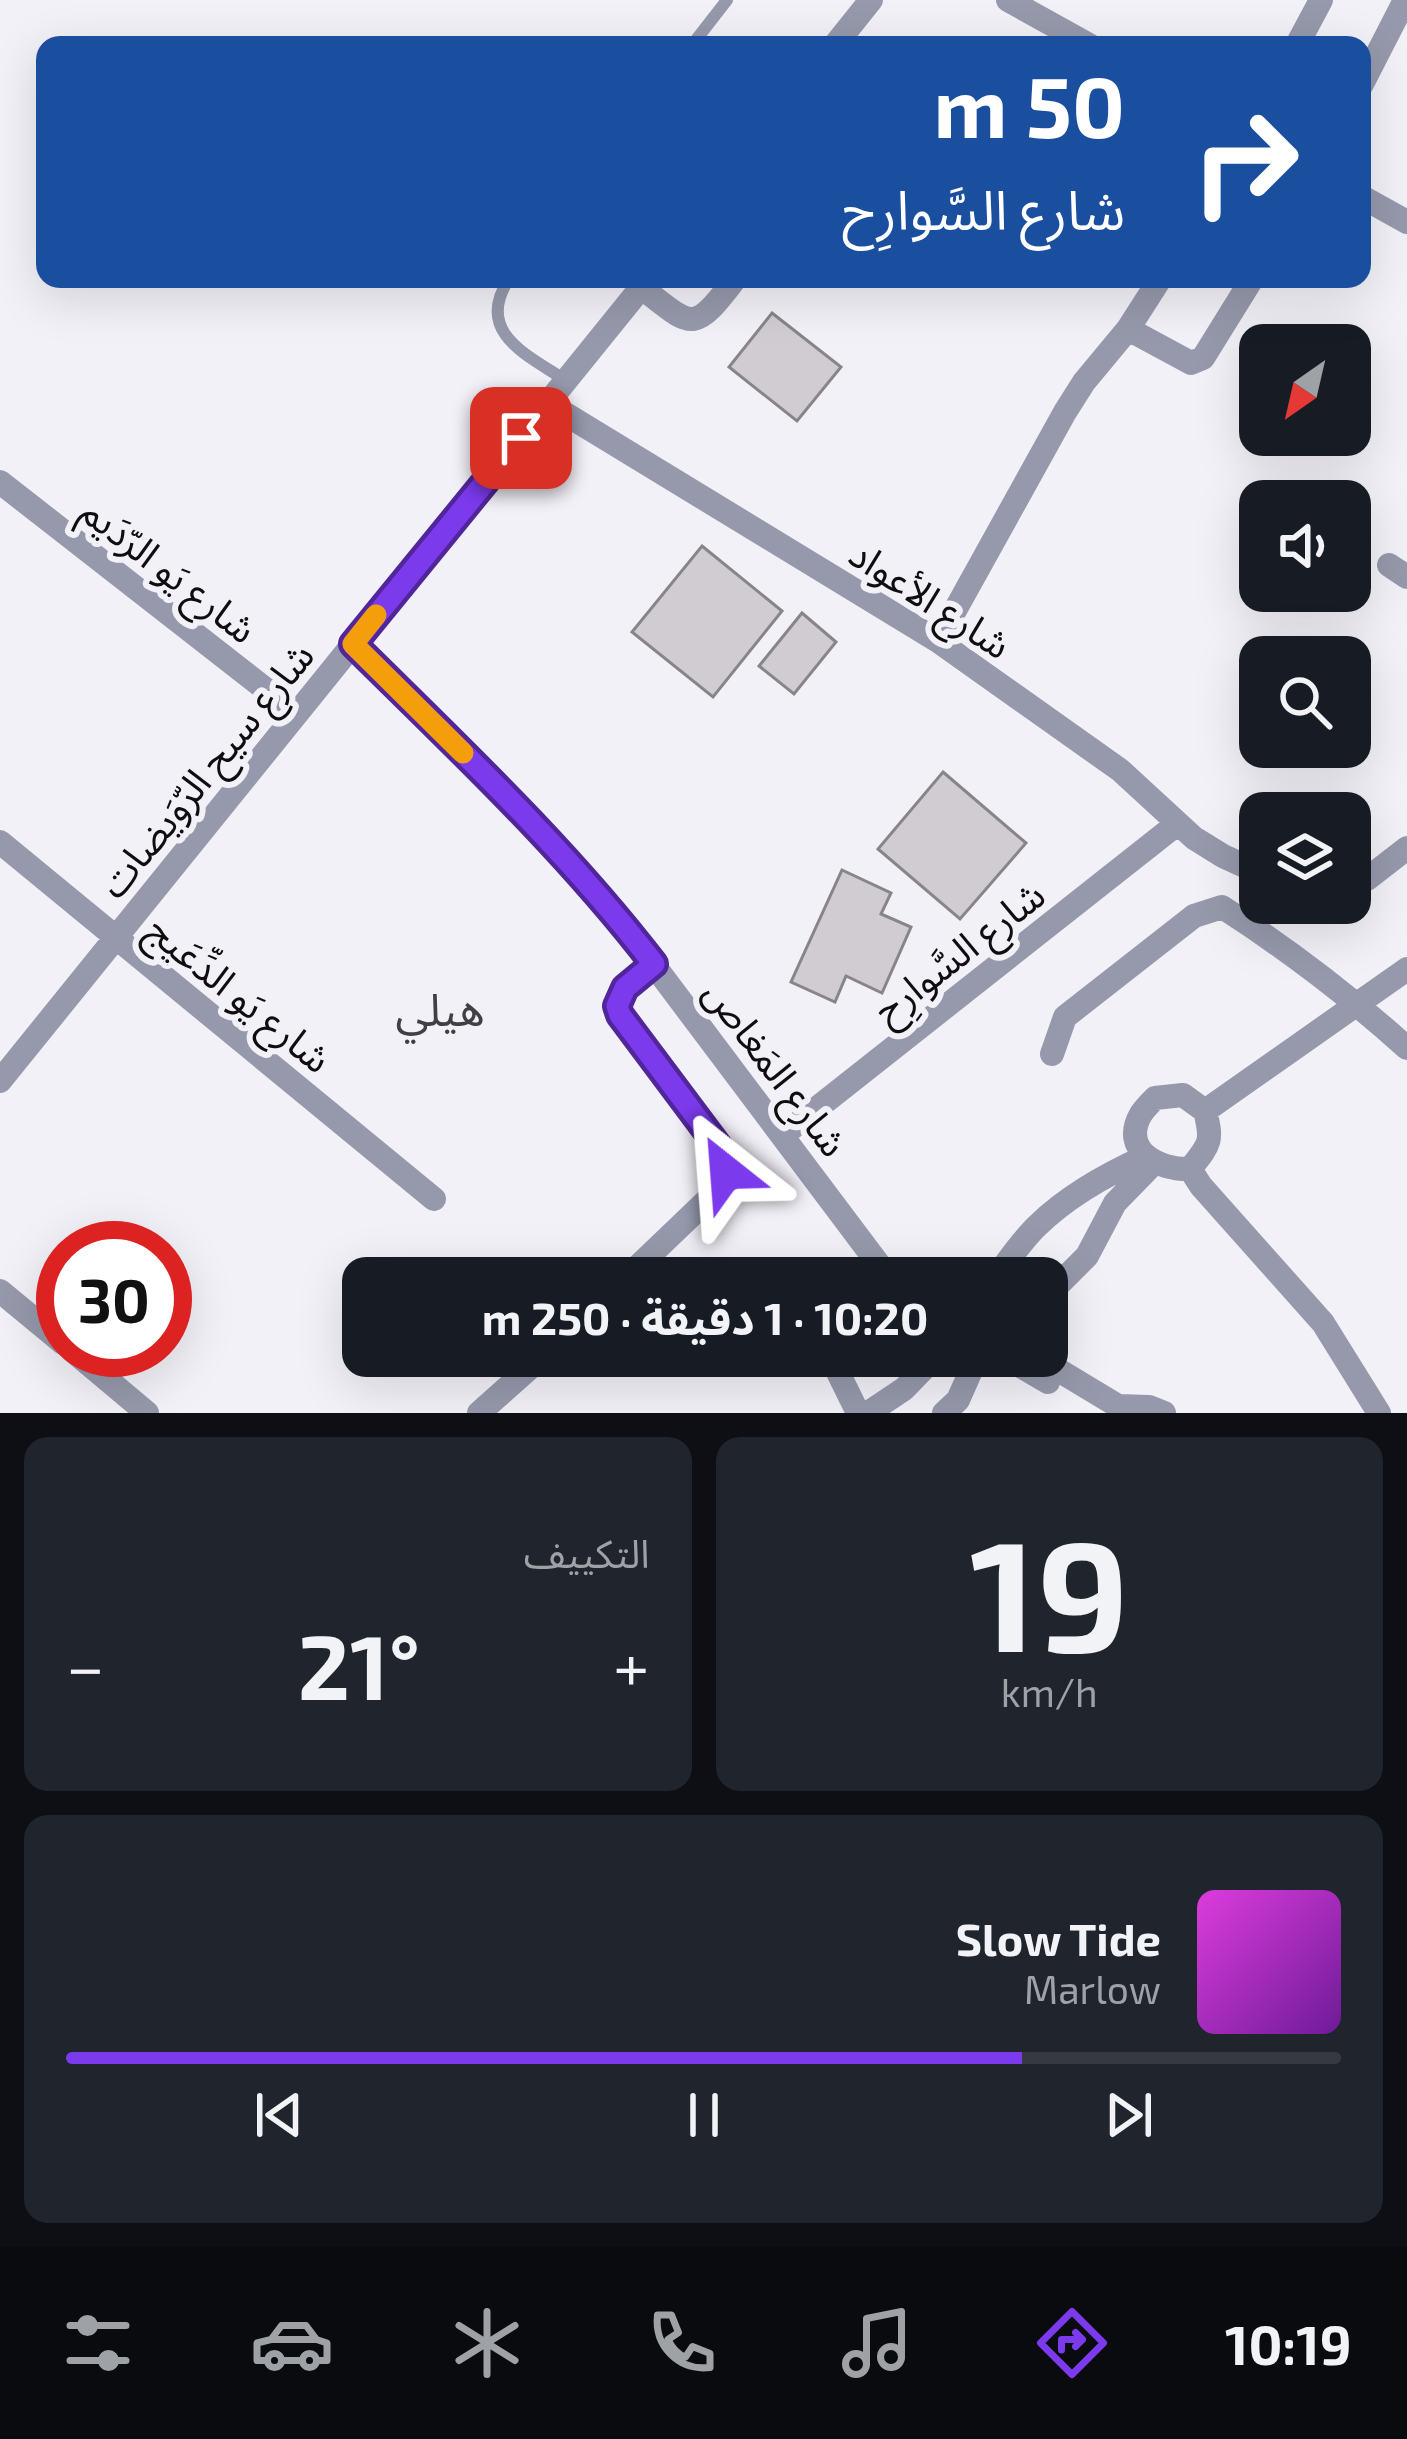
<!DOCTYPE html>
<html lang="ar">
<meta charset="utf-8">
<style>
:root{--surface:#171b24;--page:#20242c;--text:#f1f3f6;--muted:#9ea1a6;--line:#363941;--accent:#7c3aed}
body{margin:0;font-family:"Exo 2","Noto Sans Arabic",sans-serif;background:var(--page);color:var(--text);direction:rtl;height:100vh;display:flex;flex-direction:column;font-size:45px;white-space:nowrap}
*{box-sizing:border-box;margin:0}
p{font-size:39px;color:var(--muted)}
.icon{flex:none;width:66px;height:66px;fill:none;stroke:currentColor;stroke-width:2;stroke-linecap:round;stroke-linejoin:round}
.map{position:relative;height:1413px;overflow:hidden;direction:ltr}
.details{display:flex;flex-direction:column;gap:24px;padding:24px;background:#0d0f14;flex:1}
.details>*{flex:none}
.hud{position:absolute;left:36px;top:36px;width:1335px;height:252px;border-radius:24px;box-shadow:0 12px 48px #0002;direction:rtl;background:#1a4fa0;color:#fff;overflow:hidden}
.needle{width:78px;rotate:214deg}
.tools{position:absolute;left:1239px;top:324px;display:grid;gap:24px}
.tools a{display:grid;place-items:center;width:132px;height:132px;border-radius:24px;background:var(--surface);box-shadow:0 12px 48px #0002;font-size:60px}
.speed{position:absolute;left:36px;top:1221px;display:flex;gap:24px;font-size:60px;font-weight:700;text-align:center}
.speed>*{display:grid;place-content:center;width:156px;height:156px;border-radius:50%;background:var(--surface);box-shadow:0 12px 48px #0002;line-height:1}
.speed .limit{border:18px solid #d22;background:#fff;color:#111}
.pin{position:absolute;display:grid;place-items:center;width:102px;height:102px;color:#fff;margin:-51px;border-radius:24px;box-shadow:0 6px 18px #0006}
.me{position:absolute;width:132px;margin:-66px;rotate:332deg;stroke-linejoin:round;filter:drop-shadow(0 0 9px #0008)}
.turn{display:flex;align-items:center;gap:42px;height:252px;padding:0 48px;font-size:54px}
.turn .icon{width:156px;height:156px;stroke-width:2.5}
.turn b{display:block;font-size:84px;line-height:102px}
.big{font-size:90px;font-weight:700;line-height:1.1}
.details .widget{flex:1;display:flex;flex-direction:column;justify-content:center;gap:18px;min-width:0;padding:0 42px;border-radius:24px;background:var(--page)}
.details .dial{align-items:center;gap:0}
.dial b{font-size:156px;line-height:1}
.song{display:flex;align-items:center;gap:36px}
.cover{width:144px;height:144px;border-radius:18px;background:linear-gradient(135deg,hsl(300 70% 55%),hsl(280 70% 35%))}
.played{height:12px;border-radius:6px;background:linear-gradient(90deg,var(--accent) 75%,var(--line) 75%)}
.keys{display:flex;justify-content:space-around;direction:ltr}
.heat{display:flex;justify-content:space-between;align-items:center;font-size:66px;direction:ltr}
.details .tiles{flex:1;display:grid;gap:24px;grid-template-columns:1fr 1fr}
.widget:last-child{grid-column:span 2}
.trip{position:absolute;left:342px;top:1257px;width:726px;height:120px;border-radius:24px;background:var(--surface);box-shadow:0 12px 48px #0002;font-weight:700;line-height:120px;text-align:center;direction:rtl}
.dock{display:flex;height:192px;justify-content:space-around;align-items:center;background:#090b0e;color:var(--muted)}
.dock .icon{width:84px;height:84px}
.dock .active{color:var(--accent)}
.dock b{font-size:54px;color:var(--text)}
.map>svg:first-child{display:block}
.building{fill:#d0ccd2;stroke:#88858a;stroke-width:3}
.lines{fill:none;stroke-linecap:round;stroke-linejoin:round}
.service{stroke:#9599ab;stroke-width:12}
.minor{stroke:#9599ab;stroke-width:24}
.route-casing{stroke:#51269a;stroke-width:30}
.route{stroke:#7c3aed;stroke-width:21}
.slow{stroke:#f59e0b;stroke-width:21}
.labels{text-anchor:middle;dominant-baseline:central;stroke-width:12;stroke-linejoin:round;paint-order:stroke}
.street-label{font-size:39px;fill:#0e0d0f;stroke:#f3f1f8}
.quarter-label{font-size:45px;fill:#403f44;stroke:#f3f1f8}
</style>
<div class="map">
<svg width="1407" height="1413" viewBox="0 0 1407 1413">
<rect width="100%" height="100%" fill="#f3f1f8"/>
<path class="building" d="M772,313L841,367L797,421L729,367Z
M702,546L782,611L713,697L632,632Z
M802,613L836,642L794,694L759,666Z
M943,772L1026,843L960,919L878,849Z
M842,870L891,893L881,914L911,927L882,993L846,976L835,1002L791,982Z"/>
<g class="lines">
<path class="service" d="M692,45L727,0
M509,279C474,332 527,355 565,380"/>
<path class="minor" d="M1008,0L1089,45
M835,45L871,0
M1297,45L1321,0
M1362,84L1405,0
M1362,197L1407,222
M641,287C693,328 693,334 735,279
M1128,329L1191,363L1203,358L1252,279
M549,404L938,641L1120,770L1194,838L1223,856L1260,873
M0,482L296,713
M1389,565L1407,577
M938,641L1065,412L1084,382L1128,329L1160,279
M353,643L541,831L617,916L889,1278
M0,842L434,1199
M1350,885L1367,879L1407,848
M1052,1054L1065,1017L1194,916L1222,907C1288,949 1349,996 1407,1048
M0,1081L648,279
M1183,1095L1205,1111C1213,1142 1210,1144 1190,1169C1158,1170 1120,1150 1141,1114C1145,1108 1150,1103 1155,1098Z
M1205,1111L1407,969
M783,1135L1177,824
M1190,1169L1201,1186L1323,1323L1379,1413
M626,1278L720,1188C726,1171 726,1163 718,1146L620,1014C614,990 637,978 654,964
M995,1278C1009,1260 1022,1240 1038,1225C1068,1196 1107,1174 1145,1157
M0,1291L63,1343
M1047,1296L1087,1256L1115,1203L1153,1164
M72,1350L147,1413
M830,1356L858,1413
M1003,1356L1048,1382
M1035,1356L1118,1406L1149,1407L1164,1413
M479,1413L543,1356
M868,1413L904,1389L936,1356
M944,1413L958,1400L977,1357"/>
</g>
<g class="lines">
<defs>
<path id="route" d="M521,438L353,644C457,747 564,847 654,964L625,988L617,1006L620,1015L718,1146L725,1162L726,1172"/>
</defs>
<use href="#route" class="route-casing"/>
<use href="#route" class="route"/>
<path class="slow" d="M376,615L353,644L463,753"/>
</g>
<g class="labels">
<g class="street-label">
<text transform="translate(170 569) rotate(38)">شارع يَو الرّدَيم</text>
<text transform="translate(931 598) rotate(33)">شارع الأعواد</text>
<text transform="translate(205 769) rotate(-51)">شارع سيح الرّوَيضات</text>
<text transform="translate(958 951) rotate(-38)">شارع السَّوارِح</text>
<text transform="translate(240 993) rotate(39)">شارع يَو الدِّعَيج</text>
<text transform="translate(777 1067) rotate(53)">شارع المَغاص</text>
</g>
<g class="quarter-label">
<text x="440" y="1008">هيلي</text>
</g>
</g>
</svg>
<div class="tools">
<a><svg class="needle" viewBox="-14 -14 28 28"><path d="M0-13l5 13h-10z" fill="#e53935"/><path d="M0 13l5-13h-10z" fill="#9ea1a6"/></svg></a>
<a><svg class="icon" aria-label="sound" viewBox="0 0 24 24"><path d="M4 9h4l5-4v14l-5-4H4zM17 9q2 3 0 6"/></svg></a>
<a><svg class="icon" aria-label="search" viewBox="0 0 24 24"><circle cx="10" cy="10" r="6"/><path d="M15 15l6 6"/></svg></a>
<a><svg class="icon" aria-label="layers" viewBox="0 0 24 24"><path d="M12 4l9 5-9 5-9-5zM3 14l9 5 9-5"/></svg></a>
</div>
<div class="speed"><div class="limit">30</div></div>
<div class="pin" style="left:521px;top:438px;background:#d93025"><svg class="icon" aria-label="arrive" viewBox="0 0 24 24"><path d="M6 21V4h12l-3 4 3 4H6"/></svg></div>
<svg class="me" style="left:726px;top:1172px" viewBox="-20 -20 40 40"><path d="M0-17L14 15 0 8-14 15z" fill="#7c3aed" stroke="#fff" stroke-width="4"/></svg>
<div class="trip">10:20 · 1 دقيقة · 250 m</div>
<div class="hud">
<div class="turn"><svg class="icon" aria-label="right" viewBox="0 0 24 24"><path d="M7 20v-9h11M14 6l5 5-5 5"/></svg><div><b>50 m</b>شارع السَّوارِح</div></div>
</div>
</div>
<section class="details">
<div class="tiles">
<div class="widget dial"><b>19</b><p>km/h</p></div>
<div class="widget"><p>التكييف</p>
<div class="heat"><a>−</a><b class="big">21°</b><a>+</a></div>
</div>
<div class="widget">
<div class="song"><i class="cover"></i><div><b>Slow Tide</b><p>Marlow</p></div></div>
<div class="played"></div>
<div class="keys"><svg class="icon" aria-label="previous" viewBox="0 0 24 24"><path d="M18 5L8 12l10 7zM5 5v14"/></svg><svg class="icon" aria-label="pause" viewBox="0 0 24 24"><path d="M8 5v14M16 5v14"/></svg><svg class="icon" aria-label="next" viewBox="0 0 24 24"><path d="M6 5l10 7-10 7zM19 5v14"/></svg></div>
</div>
</div>
</section>
<nav class="dock">
<b>10:19</b>
<svg class="icon active" aria-label="directions" viewBox="0 0 24 24"><path d="M12 3l9 9-9 9-9-9zM9 14v-3h6M13 9l2 2-2 2"/></svg>
<svg class="icon" aria-label="music" viewBox="0 0 24 24"><path d="M9 18V5l10-2v13"/><circle cx="6" cy="18" r="3"/><circle cx="16" cy="16" r="3"/></svg>
<svg class="icon" aria-label="phone" viewBox="0 0 24 24"><path d="M5 4h4l2 5-3 2q2 4 5 5l2-3 5 2v4C11 20 4 13 5 4z"/></svg>
<svg class="icon" aria-label="climate" viewBox="0 0 24 24"><path d="M12 3v18M4 7l16 10M4 17L20 7"/></svg>
<svg class="icon" aria-label="car" viewBox="0 0 24 24"><path d="M5 17H2v-5l4-1 3-4h7l3 4 3 1v5h-3M9 17h6M6 11h13"/><circle cx="7" cy="17" r="2"/><circle cx="17" cy="17" r="2"/></svg>
<svg class="icon" aria-label="filters" viewBox="0 0 24 24"><path d="M4 7h16M4 17h16"/><circle cx="9" cy="7" r="2"/><circle cx="15" cy="17" r="2"/></svg>
</nav>
